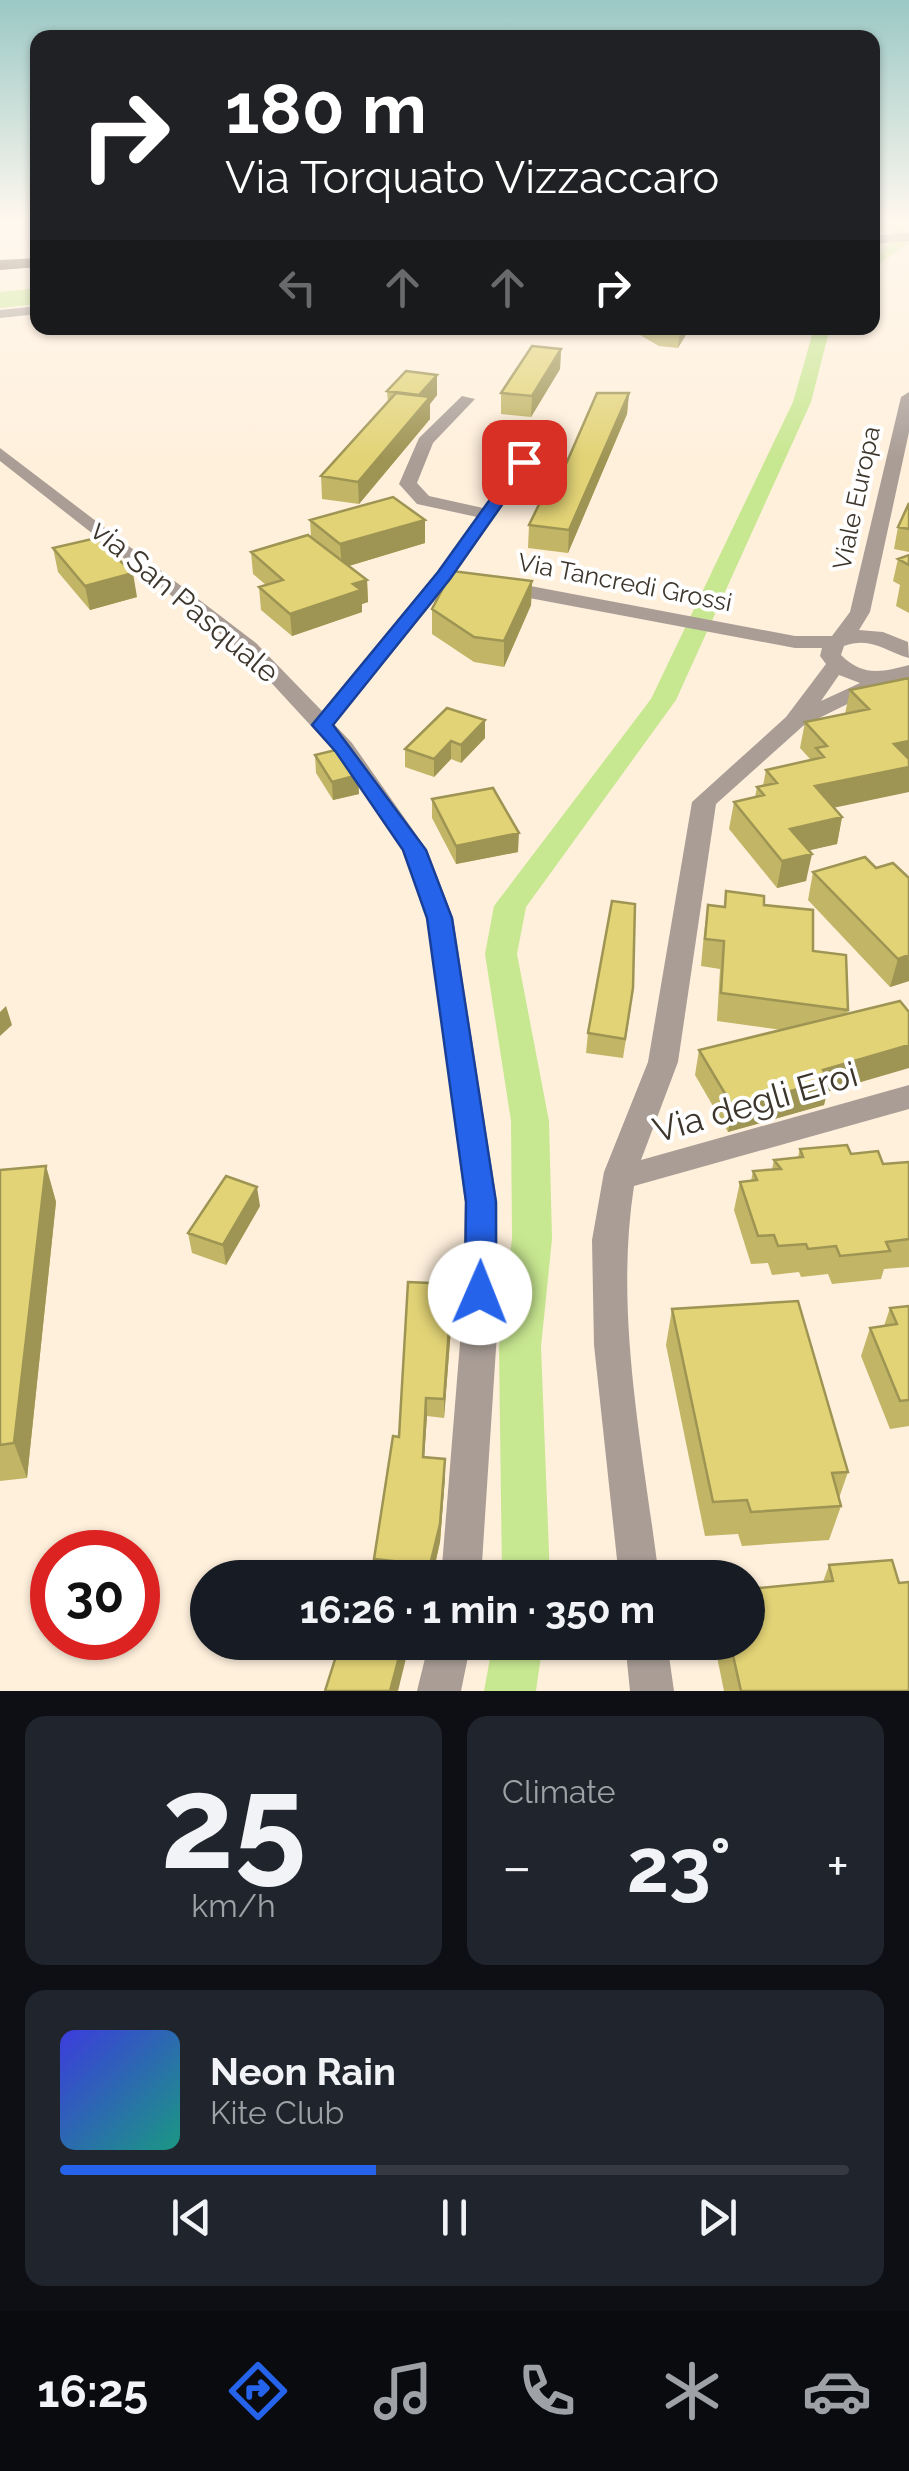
<!DOCTYPE html>
<meta charset="utf-8">
<style>
:root{--surface:#171b24;--page:#20242c;--text:#f1f3f6;--muted:#9ea1a6;--line:#363941;--accent:#2563eb}
body{margin:0;font-family:Raleway,sans-serif;background:var(--page);color:var(--text);height:100vh;display:flex;flex-direction:column;font-size:38px;white-space:nowrap}
*{box-sizing:border-box;margin:0}
p{font-size:32px;color:var(--muted)}
.icon{flex:none;width:55px;height:55px;fill:none;stroke:currentColor;stroke-width:2;stroke-linecap:round;stroke-linejoin:round}
.map{position:relative;height:1691px;overflow:hidden}
.details{display:flex;flex-direction:column;gap:25px;padding:25px;background:#0d0f14;flex:1}
.details>*{flex:none}
.hud{position:absolute;left:30px;top:30px;width:850px;height:305px;border-radius:20px;box-shadow:0 2px 8px #0004;background:#202124;color:#fff;overflow:hidden}
.speed{position:absolute;left:30px;top:1530px;display:flex;gap:20px;font-size:50px;font-weight:700;text-align:center}
.speed>*{display:grid;place-content:center;width:130px;height:130px;border-radius:50%;background:var(--surface);box-shadow:0 2px 8px #0004;line-height:1}
.speed .limit{border:15px solid #d22;background:#fff;color:#111}
.pin{position:absolute;display:grid;place-items:center;width:85px;height:85px;color:#fff;margin:-42px;border-radius:20px;box-shadow:0 5px 15px #0006}
.me{position:absolute;width:110px;margin:-55px;rotate:1deg;stroke-linejoin:round;filter:drop-shadow(0 0 8px #0008)}
.turn{display:flex;align-items:center;gap:35px;height:210px;padding:0 30px;font-size:45px}
.turn .icon{width:130px;height:130px;stroke-width:2.5}
.turn b{display:block;font-size:70px;line-height:85px}
.lanes{display:flex;align-items:center;height:95px;padding:0 30px;background:#0003;justify-content:center;gap:50px;direction:ltr}
.lanes .off{opacity:.35}
.big{font-size:75px;font-weight:700;line-height:1.1}
.details .widget{flex:1;display:flex;flex-direction:column;justify-content:center;gap:15px;min-width:0;padding:0 35px;border-radius:20px;background:var(--page)}
.details .dial{align-items:center;gap:0}
.dial b{font-size:130px;line-height:1}
.song{display:flex;align-items:center;gap:30px}
.cover{width:120px;height:120px;border-radius:15px;background:linear-gradient(135deg,hsl(240 70% 55%),hsl(170 70% 35%))}
.played{height:10px;border-radius:5px;background:linear-gradient(90deg,var(--accent) 40%,var(--line) 40%)}
.keys{display:flex;justify-content:space-around;direction:ltr}
.heat{display:flex;justify-content:space-between;align-items:center;font-size:55px;direction:ltr}
.details .tiles{flex:1;display:grid;gap:25px;grid-template-columns:1fr 1fr}
.widget:last-child{grid-column:span 2}
.trip{position:absolute;left:190px;top:1560px;width:575px;height:100px;border-radius:50px;background:var(--surface);box-shadow:0 2px 8px #0004;font-weight:700;line-height:100px;text-align:center}
.menu{display:flex;height:160px;justify-content:space-around;align-items:center;background:#090b0e;color:var(--muted)}
.menu .icon{width:70px;height:70px}
.menu .current{color:var(--accent)}
.menu b{font-size:45px;color:var(--text)}
.map>svg:first-child{display:block}
.lines{fill:none;stroke-linecap:round;stroke-linejoin:round}
.canal{fill:#c8e791;fill-rule:evenodd}
.river{fill:#c8e791;fill-rule:evenodd}
.minor{fill:#a99d96;fill-rule:evenodd}
.highway{fill:#553e31;fill-rule:evenodd}
.wall{fill:#c2b565}
.shaded-wall{fill:#9e9453}
.building{fill:#e2d376;stroke:#9e9453;stroke-width:2.5}
.route{fill:#2563eb;stroke:#184099;stroke-width:2.5}
.labels{text-anchor:middle;dominant-baseline:central;stroke-width:8;stroke-linejoin:round;paint-order:stroke}
.far-street-label{font-size:25px;fill:#3d362c;stroke:#fff}
.street-label{font-size:30px;fill:#3d362c;stroke:#fff}
.near-street-label{font-size:35px;fill:#3d362c;stroke:#fff}
</style>
<div class="map">
<svg width="909" height="1691" viewBox="0 0 909 1691">
<rect width="100%" height="100%" fill="#fff0dc"/>
<g class="lines">
<path class="canal" d="M889,223H903L909,243L872,269V257L895,240Z
M814,328H830L811,402L676,700L526,907L517,954L549,1121L552,1239L541,1347L550,1578H502L499,1347L512,1239L511,1121L485,954L494,906L651,699L793,402Z
M493,1642H543L536,1691H484Z"/>
<path class="river" d="M872,223H896L872,232Z
M38,288V304L0,308V292Z"/>
<path class="minor" d="M909,233V241L872,244V236Z
M38,306V314L0,318V310Z
M909,392V432L870,612L859,630L883,632L908,642L909,658C885,651 871,636 844,646L841,655C863,677 882,672 909,665V679L888,684L803,726L716,804L678,1062L641,1160L909,1085V1109L634,1186C614,1315 643,1448 659,1578H619L594,1345L592,1240L604,1172L648,1062L692,802L786,717L826,664L820,656L822,648H795L449,583L334,724L352,743L427,850L453,918L497,1202L498,1318L481,1578H441L462,1318L465,1202L427,918L402,850L336,753L242,651L0,461V448L256,643L322,711L437,572L477,517L417,504L399,484L419,438L462,396L475,399L433,443L417,483L429,496L483,508L538,433L552,436L456,572L795,636H832L850,612L901,397ZM839,675L860,683L821,701Z
M429,1642H471L461,1691H417Z
M625,1642H667L674,1691H630Z"/>
<path class="highway" d="M38,258V267L0,270V260Z"/>
</g>
<path class="wall" d="M628,328H690L678,348L659,346Z
M561,349L560,369L531,417L501,414V393Z
M437,375V395L430,404V419L359,504L322,499L321,476L388,403L387,391Z
M629,393L627,414L568,553L528,548L529,525Z
M909,503V552L894,549L898,527Z
M310,520H425V543L349,566L367,580L368,602L362,604V612L292,636L261,610L259,587L266,585L253,574L251,552L311,537Z
M53,548L137,597L90,610L58,572Z
M909,555V613L896,606L900,585L893,581L898,559Z
M532,581L531,605L504,667L474,662L432,634V609Z
M909,678L834,808L842,817L837,844L809,850L806,881L777,888L729,829L734,802L755,797L757,787L763,786L766,770L811,760L800,748L805,722L845,714L850,690Z
M447,708L485,738L461,763L451,759L434,777L405,767V749Z
M315,755L359,794L333,800L316,773Z
M432,799L518,852L456,864L432,818Z
M865,857L909,981L890,987L808,900L813,872Z
M726,891L764,905L813,951L848,1010L824,1105L728,1132L695,1075L699,1050L782,1030L717,1021L720,969L701,966L704,933L708,905L724,907Z
M631,1007L623,1058L586,1053L588,1033Z
M800,1149L851,1154L883,1164L909,1162V1267L884,1269L881,1279L832,1284L828,1274L801,1277L799,1272L772,1275L768,1263L751,1264L734,1210L740,1182L751,1181L753,1171L772,1169L774,1160L798,1157Z
M46,1166L56,1202L27,1478L0,1481V1170Z
M260,1206L226,1265L192,1253L188,1233Z
M453,1303L444,1418L427,1416L424,1457L445,1477L440,1542L432,1578L375,1577L374,1559L399,1437Z
M909,1306V1426L890,1429L861,1356L870,1328L884,1326L890,1308Z
M672,1309L848,1472L839,1498L841,1506L829,1540L742,1546L738,1534L705,1536L666,1345Z
M829,1565L899,1583L909,1691H724L714,1642H748L823,1582Z"/>
<path class="shaded-wall" d="M681,328H690L678,348L680,330Z
M561,349L560,369L531,417L532,396Z
M437,375V395L430,404V419L359,504L358,482L419,395Z
M629,393L627,414L568,553L569,530Z
M425,520V543L342,568L340,544Z
M133,573L137,597L90,610L85,586Z
M367,580L368,602L362,604V612L292,636L290,614L353,584Z
M532,581L531,605L504,667V641Z
M485,720V738L461,763V745Z
M451,741V759L434,777V759Z
M909,741V766L894,744Z
M909,767V792L809,813L815,786Z
M358,775L359,794L333,800L332,782Z
M842,817L837,844L785,856L790,829Z
M519,833L518,852L456,864V846Z
M812,854L806,881L777,888L782,861Z
M909,956V981L890,987L898,959Z
M6,1006L12,1025L0,1036V1012Z
M909,1045V1068L827,1092L824,1105L728,1132L733,1107L823,1070Z
M46,1166L56,1202L27,1478L14,1443Z
M257,1187L260,1206L226,1265L223,1245Z
M452,1284L453,1303L444,1418V1399Z
M426,1398L427,1416L423,1475V1457Z
M445,1459V1477L440,1542L432,1578H431L430,1565Z
M403,1642H410L398,1691H390Z"/>
<path class="building" d="M532,346L561,349L532,396L501,393Z
M406,371L437,375L419,395L387,391Z
M396,393L430,397L358,482L321,476Z
M597,393H629L569,530L529,525L548,486L556,487Z
M393,497L425,520L340,544L310,520Z
M909,503V529L898,527Z
M308,535L367,580L353,584L361,590L290,614L259,587L283,580L251,552Z
M96,538L133,573L85,586L53,548Z
M909,555V565L898,559Z
M452,571L532,581L504,641L474,637L432,609Z
M909,678V741L894,744L909,759V767L815,786L842,817L790,829L812,854L782,861L734,802L764,795L757,787L777,783L766,770L824,757L816,748L827,746L805,722L869,709L850,690Z
M447,708L485,720L461,745L451,741L434,759L405,749Z
M340,749L358,775L332,782L315,755Z
M493,788L519,833L456,846L432,799Z
M865,857L876,868L893,863L909,878V955L898,959L813,872Z
M726,891L764,896V905L813,910V951L846,955L848,1010L721,993L724,941L705,939L708,905L725,907Z
M612,901L635,904L633,988L625,1039L588,1033Z
M900,1001L909,1012V1045L823,1070L830,1080L733,1107L699,1050Z
M847,1145L851,1154L878,1151L883,1164L909,1162V1239L886,1242L890,1251L840,1256L836,1246L808,1249L806,1244L778,1246L774,1235L758,1236L740,1182L757,1180L753,1171L781,1169L774,1160L803,1157L800,1149Z
M46,1166L14,1443L0,1445V1170Z
M226,1176L257,1187L223,1245L188,1233Z
M408,1282L452,1284L444,1399L426,1398L423,1457L445,1459L440,1524L430,1565L374,1559L393,1436L399,1437Z
M798,1301L848,1472L832,1473L841,1506L751,1512L747,1500L713,1502L672,1309Z
M909,1306V1400L900,1401L870,1328L897,1324L890,1308Z
M892,1560L899,1583L909,1582V1691H741L730,1642H748V1589L833,1581L829,1565Z
M345,1642H403L390,1691H325L337,1653H342Z"/>
<linearGradient id="sky" x2="0" y2="1"><stop stop-color="#9bc8c5"/><stop offset="0.48" stop-color="#fff8ef"/><stop offset="1" stop-color="#fff8ef" stop-opacity="0"/></linearGradient>
<rect width="909" height="460" fill="url(#sky)"/>
<path class="route" d="M519,459L532,462L450,579L333,725L426,850L452,918L496,1202V1293L491,1302L480,1306L469,1302L465,1293L466,1202L427,918L403,850L336,752L312,725L438,572Z"/>
<g class="labels">
<g class="far-street-label">
<text transform="translate(856 498) rotate(-78)">Viale Europa</text>
<text transform="translate(625 582) rotate(11)">Via Tancredi Grossi</text>
</g>
<g class="street-label">
<text transform="translate(185 601) rotate(40)">via San Pasquale</text>
</g>
<g class="near-street-label">
<text transform="translate(755 1102) rotate(-16)">Via degli Eroi</text>
</g>
</g>
</svg>
<div class="speed"><div class="limit">30</div></div>
<div class="pin" style="left:524px;top:462px;background:#d93025"><svg class="icon" aria-label="arrive" viewBox="0 0 24 24"><path d="M6 21V4h12l-3 4 3 4H6"/></svg></div>
<svg class="me" style="left:480px;top:1293px" viewBox="-20 -20 40 40"><circle r="19" fill="#fff"/><path d="M0-13L10 11 0 6-10 11z" fill="#2563eb"/></svg>
<div class="trip">16:26 · 1 min · 350 m</div>
<div class="hud">
<div class="turn"><svg class="icon" aria-label="right" viewBox="0 0 24 24"><path d="M7 20v-9h11M14 6l5 5-5 5"/></svg><div><b>180 m</b>Via Torquato Vizzaccaro</div></div>
<div class="lanes"><svg class="icon off" aria-label="left" viewBox="0 0 24 24"><path d="M17 20v-9H6M10 6l-5 5 5 5"/></svg><svg class="icon off" aria-label="ahead" viewBox="0 0 24 24"><path d="M12 20V5M6 11l6-6 6 6"/></svg><svg class="icon off" aria-label="ahead" viewBox="0 0 24 24"><path d="M12 20V5M6 11l6-6 6 6"/></svg><svg class="icon" aria-label="right" viewBox="0 0 24 24"><path d="M7 20v-9h11M14 6l5 5-5 5"/></svg></div>
</div>
</div>
<section class="details">
<div class="tiles">
<div class="widget dial"><b>25</b><p>km/h</p></div>
<div class="widget"><p>Climate</p>
<div class="heat"><a>−</a><b class="big">23°</b><a>+</a></div>
</div>
<div class="widget">
<div class="song"><i class="cover"></i><div><b>Neon Rain</b><p>Kite Club</p></div></div>
<div class="played"></div>
<div class="keys"><svg class="icon" aria-label="previous" viewBox="0 0 24 24"><path d="M18 5L8 12l10 7zM5 5v14"/></svg><svg class="icon" aria-label="pause" viewBox="0 0 24 24"><path d="M8 5v14M16 5v14"/></svg><svg class="icon" aria-label="next" viewBox="0 0 24 24"><path d="M6 5l10 7-10 7zM19 5v14"/></svg></div>
</div>
</div>
</section>
<nav class="menu">
<b>16:25</b>
<svg class="icon current" aria-label="directions" viewBox="0 0 24 24"><path d="M12 3l9 9-9 9-9-9zM9 14v-3h6M13 9l2 2-2 2"/></svg>
<svg class="icon" aria-label="music" viewBox="0 0 24 24"><path d="M9 18V5l10-2v13"/><circle cx="6" cy="18" r="3"/><circle cx="16" cy="16" r="3"/></svg>
<svg class="icon" aria-label="phone" viewBox="0 0 24 24"><path d="M5 4h4l2 5-3 2q2 4 5 5l2-3 5 2v4C11 20 4 13 5 4z"/></svg>
<svg class="icon" aria-label="climate" viewBox="0 0 24 24"><path d="M12 3v18M4 7l16 10M4 17L20 7"/></svg>
<svg class="icon" aria-label="car" viewBox="0 0 24 24"><path d="M5 17H2v-5l4-1 3-4h7l3 4 3 1v5h-3M9 17h6M6 11h13"/><circle cx="7" cy="17" r="2"/><circle cx="17" cy="17" r="2"/></svg>
</nav>
